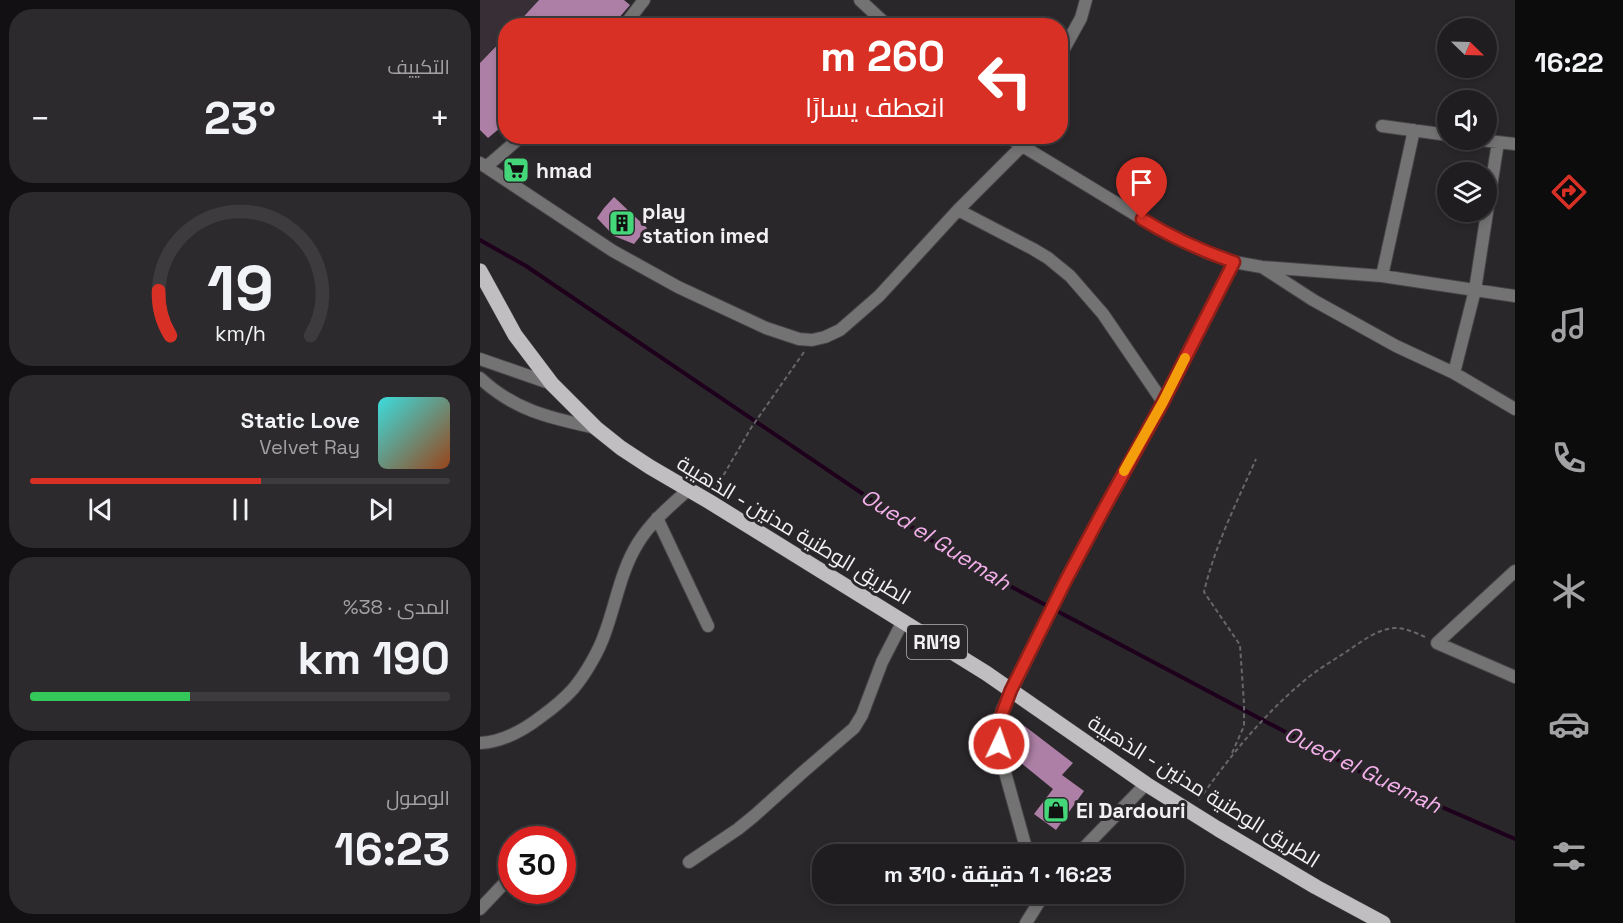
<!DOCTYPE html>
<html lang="ar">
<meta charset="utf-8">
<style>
:root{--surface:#201d20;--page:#2d2a2d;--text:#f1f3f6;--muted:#a2a2a5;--line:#3d3b3e;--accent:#d93025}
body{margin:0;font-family:"Space Grotesk",Cairo,sans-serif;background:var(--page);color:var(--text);direction:rtl;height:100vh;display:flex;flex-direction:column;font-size:22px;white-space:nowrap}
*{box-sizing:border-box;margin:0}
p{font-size:20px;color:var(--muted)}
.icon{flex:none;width:33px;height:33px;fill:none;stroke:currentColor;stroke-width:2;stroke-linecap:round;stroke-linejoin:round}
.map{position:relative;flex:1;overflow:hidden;direction:ltr}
.side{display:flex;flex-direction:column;gap:9px;padding:9px;background:#121012;width:480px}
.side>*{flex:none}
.guide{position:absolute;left:18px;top:18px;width:570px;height:126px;border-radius:24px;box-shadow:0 3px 9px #0003,0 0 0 2px var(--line);direction:rtl;background:#d93025;color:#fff;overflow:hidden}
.needle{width:39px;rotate:113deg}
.controls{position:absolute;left:957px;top:18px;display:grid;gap:12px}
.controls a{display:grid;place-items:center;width:60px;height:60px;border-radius:50%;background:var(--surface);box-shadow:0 3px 9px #0003,0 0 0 2px var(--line);font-size:30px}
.speed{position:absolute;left:18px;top:826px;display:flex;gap:12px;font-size:30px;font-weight:700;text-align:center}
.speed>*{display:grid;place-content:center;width:78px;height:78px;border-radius:50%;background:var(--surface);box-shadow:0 3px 9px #0003,0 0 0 2px var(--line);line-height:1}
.speed .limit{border:9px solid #d22;background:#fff;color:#111}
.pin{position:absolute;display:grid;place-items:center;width:51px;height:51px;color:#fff;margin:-62px -26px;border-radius:50% 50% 50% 0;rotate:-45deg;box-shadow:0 0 6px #0007}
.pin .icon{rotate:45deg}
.me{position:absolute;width:66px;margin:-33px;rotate:3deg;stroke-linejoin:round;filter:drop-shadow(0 0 4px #0008)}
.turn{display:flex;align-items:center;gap:21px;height:126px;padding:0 24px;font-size:27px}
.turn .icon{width:78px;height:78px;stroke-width:2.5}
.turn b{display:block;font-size:42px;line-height:51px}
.big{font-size:45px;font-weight:700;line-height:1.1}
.side .card{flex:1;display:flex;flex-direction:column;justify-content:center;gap:9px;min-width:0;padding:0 21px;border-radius:24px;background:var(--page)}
.side .dial{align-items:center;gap:0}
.dial svg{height:156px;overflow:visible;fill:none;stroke:var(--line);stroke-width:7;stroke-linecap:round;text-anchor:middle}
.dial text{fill:var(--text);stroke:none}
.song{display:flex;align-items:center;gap:18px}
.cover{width:72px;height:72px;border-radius:9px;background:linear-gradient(135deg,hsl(180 70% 55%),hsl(20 70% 35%))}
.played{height:6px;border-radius:3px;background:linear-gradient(90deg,var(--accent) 55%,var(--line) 55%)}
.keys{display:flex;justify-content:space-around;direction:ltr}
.heat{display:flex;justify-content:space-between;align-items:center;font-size:33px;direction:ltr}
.charge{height:9px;border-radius:4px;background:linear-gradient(90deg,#34c759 38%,var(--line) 0)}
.trip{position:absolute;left:332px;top:844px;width:372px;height:60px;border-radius:24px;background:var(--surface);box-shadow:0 3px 9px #0003,0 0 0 2px var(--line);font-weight:700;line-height:60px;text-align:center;direction:rtl}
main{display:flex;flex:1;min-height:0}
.tab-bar{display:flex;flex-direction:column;width:108px;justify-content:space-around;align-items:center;background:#0d0c0d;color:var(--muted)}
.tab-bar .icon{width:42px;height:42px}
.tab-bar .selected{color:var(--accent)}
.tab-bar b{font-size:27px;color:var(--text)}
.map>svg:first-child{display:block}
.built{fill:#372f35}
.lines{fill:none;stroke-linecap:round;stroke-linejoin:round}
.stream{stroke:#1e001c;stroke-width:4}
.building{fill:#ad7fa6}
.street-casing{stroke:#464346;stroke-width:14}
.primary-casing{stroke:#464346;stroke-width:16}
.path{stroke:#696669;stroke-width:2;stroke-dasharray:4.5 3;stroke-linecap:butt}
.street{stroke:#747374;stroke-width:12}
.primary{stroke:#c1bec1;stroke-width:15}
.route-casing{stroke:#8d1f18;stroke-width:15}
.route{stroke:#d93025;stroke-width:10}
.slow{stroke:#f59e0b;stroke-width:10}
.labels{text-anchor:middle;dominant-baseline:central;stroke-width:6;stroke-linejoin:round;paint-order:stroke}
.shield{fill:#2a272a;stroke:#b6b4b6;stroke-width:1.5}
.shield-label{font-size:20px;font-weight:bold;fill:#f2f0f2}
.poi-label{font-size:21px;font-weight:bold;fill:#f2f0f2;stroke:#2a272a;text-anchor:start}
.street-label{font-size:21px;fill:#f2f0f2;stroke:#2a272a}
.water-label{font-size:22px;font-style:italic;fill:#f4b0ea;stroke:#2a272a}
</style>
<main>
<nav class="tab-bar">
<b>16:22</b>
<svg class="icon selected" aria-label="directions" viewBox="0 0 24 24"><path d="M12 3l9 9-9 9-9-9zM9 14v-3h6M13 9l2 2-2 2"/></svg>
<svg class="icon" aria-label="music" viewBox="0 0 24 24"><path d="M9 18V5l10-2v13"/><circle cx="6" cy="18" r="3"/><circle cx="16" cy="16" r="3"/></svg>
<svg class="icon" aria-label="phone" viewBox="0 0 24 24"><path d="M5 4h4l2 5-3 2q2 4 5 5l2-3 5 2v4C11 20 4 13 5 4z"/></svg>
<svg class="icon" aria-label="climate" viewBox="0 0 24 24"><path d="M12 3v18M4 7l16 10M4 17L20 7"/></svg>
<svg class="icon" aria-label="car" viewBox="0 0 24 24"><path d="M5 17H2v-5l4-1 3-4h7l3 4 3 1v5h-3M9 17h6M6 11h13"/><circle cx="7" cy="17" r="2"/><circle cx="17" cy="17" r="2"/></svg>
<svg class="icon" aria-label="filters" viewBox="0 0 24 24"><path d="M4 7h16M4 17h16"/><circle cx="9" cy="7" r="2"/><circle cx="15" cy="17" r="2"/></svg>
</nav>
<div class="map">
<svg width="1035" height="923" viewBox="0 0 1035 923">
<rect width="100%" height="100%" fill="#2a272a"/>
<path class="built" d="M0,0H59L35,25L26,26L25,36L0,63Z"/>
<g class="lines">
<path class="stream" d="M0,240L46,266L479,559L879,771L1035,839"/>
</g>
<path class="building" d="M59,0H144L150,5L132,26H35Z
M26,36V123L8,138L0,130V63Z
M134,197L167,228L154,244L134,236L117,218L124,208Z
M542,724L593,763L582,775L604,791L576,830L554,814L573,789L530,754L529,748Z"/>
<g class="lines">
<defs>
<path id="street" d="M380,0L408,26
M144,26L164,0
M580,56L601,18L606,0
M902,126L968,135
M526,136L679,229L728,253L754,262L782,267L902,276L1035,296
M1000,140L1035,144
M0,163L133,251L198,287L286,328L319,339L332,340L345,337L360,330L399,296L478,210L541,147
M6,167L42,136
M478,210L553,249L568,258L590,276L623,314L683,402
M782,267L833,300L916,346L974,373L1035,409
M902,276L934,130
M0,359L72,384
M974,373L995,290L1018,142
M0,378C35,411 71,418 116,428
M177,518L228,626
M1035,571L957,643L1035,677
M0,743C23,742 44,730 62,716C73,708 84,699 93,689C105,675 119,651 125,633C136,603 141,570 158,543C171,522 190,506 208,490
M63,840L67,836
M548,855L523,765L518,730L522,710L586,580L625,507L683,402L754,262
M597,855L666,784
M209,862L258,829L274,816L323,772L374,728L382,715L402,662L423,621
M0,909L32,875
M546,923L564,894"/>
<path id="primary" d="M0,271L35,335L72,384L116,428L141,448L170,467L230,502L506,673L666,784L738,829L836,887L903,923"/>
</defs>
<use href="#street" class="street-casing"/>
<use href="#primary" class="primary-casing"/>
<path class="path" d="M236,488L271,428L324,352
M752,753L764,726V704L760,645L724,592C735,545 757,502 776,459
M719,800C750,756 783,715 825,680C837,670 852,661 866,652C881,642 897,629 915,628C926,628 936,633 945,637"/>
<use href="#street" class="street"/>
<use href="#primary" class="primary"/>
</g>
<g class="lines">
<defs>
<path id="route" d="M519,744L518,730L520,719L531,690L586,580L625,507L683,402L754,262C722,251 691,237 662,219"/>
</defs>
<use href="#route" class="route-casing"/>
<use href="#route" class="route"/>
<path class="slow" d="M644,471L683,402L705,358"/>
</g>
<defs>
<symbol id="supermarket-square" viewBox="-11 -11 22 22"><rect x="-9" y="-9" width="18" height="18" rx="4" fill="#44d77a" stroke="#2a272a"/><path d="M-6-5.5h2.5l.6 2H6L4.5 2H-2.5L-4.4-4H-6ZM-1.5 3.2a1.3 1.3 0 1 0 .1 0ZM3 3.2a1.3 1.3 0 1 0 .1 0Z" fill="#111"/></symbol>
<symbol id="building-square" viewBox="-11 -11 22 22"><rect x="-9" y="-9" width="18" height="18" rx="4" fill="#44d77a" stroke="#2a272a"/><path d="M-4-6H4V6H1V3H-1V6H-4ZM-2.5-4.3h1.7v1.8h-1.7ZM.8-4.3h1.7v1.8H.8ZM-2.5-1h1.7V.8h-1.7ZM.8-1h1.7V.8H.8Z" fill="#111"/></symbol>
<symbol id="shop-square" viewBox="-11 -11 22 22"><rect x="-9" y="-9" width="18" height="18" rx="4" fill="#44d77a" stroke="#2a272a"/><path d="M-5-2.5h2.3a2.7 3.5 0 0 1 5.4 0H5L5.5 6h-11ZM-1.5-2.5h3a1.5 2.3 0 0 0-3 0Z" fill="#111"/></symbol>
</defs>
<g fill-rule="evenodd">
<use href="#supermarket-square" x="21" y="155" width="30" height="30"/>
<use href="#building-square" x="127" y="208" width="30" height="30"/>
<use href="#shop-square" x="561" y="795" width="30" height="30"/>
</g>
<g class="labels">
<rect class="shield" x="427" y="625" width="60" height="34" rx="4.5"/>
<g class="shield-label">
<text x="457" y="642">RN19</text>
</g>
<g class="poi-label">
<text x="56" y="170">hmad</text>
<text x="162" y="211">play<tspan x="162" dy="24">station imed</tspan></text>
<text x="596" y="810">El Dardouri</text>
</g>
<g class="street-label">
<text transform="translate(314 530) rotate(31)">الطريق الوطنية مدنين - الذهيبة</text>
<text transform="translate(724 791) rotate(32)">الطريق الوطنية مدنين - الذهيبة</text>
</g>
<g class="water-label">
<text transform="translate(456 539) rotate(32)">Oued el Guemah</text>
<text transform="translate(883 769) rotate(26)">Oued el Guemah</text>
</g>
</g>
</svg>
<div class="controls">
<a><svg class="needle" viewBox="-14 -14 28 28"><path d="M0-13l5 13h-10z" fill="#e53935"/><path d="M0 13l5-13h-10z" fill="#a2a2a5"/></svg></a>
<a><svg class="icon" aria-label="sound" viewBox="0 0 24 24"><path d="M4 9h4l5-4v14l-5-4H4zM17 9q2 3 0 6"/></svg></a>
<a><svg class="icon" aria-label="layers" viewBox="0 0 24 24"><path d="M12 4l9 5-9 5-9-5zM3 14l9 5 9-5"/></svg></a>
</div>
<div class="speed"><div class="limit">30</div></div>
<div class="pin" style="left:662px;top:219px;background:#d93025"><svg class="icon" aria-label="arrive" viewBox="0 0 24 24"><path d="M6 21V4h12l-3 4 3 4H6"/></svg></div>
<svg class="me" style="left:519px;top:744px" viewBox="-20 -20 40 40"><circle r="17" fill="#d93025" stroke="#fff" stroke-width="3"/><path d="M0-11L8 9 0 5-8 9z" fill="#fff"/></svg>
<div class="trip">16:23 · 1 دقيقة · 310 m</div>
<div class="guide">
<div class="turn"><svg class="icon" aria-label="left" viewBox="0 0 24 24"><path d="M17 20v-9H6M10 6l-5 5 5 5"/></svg><div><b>260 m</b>انعطف يسارًا</div></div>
</div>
</div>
<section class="side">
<div class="card"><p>التكييف</p>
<div class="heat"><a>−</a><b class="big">23°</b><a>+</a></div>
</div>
<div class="card dial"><svg viewBox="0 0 100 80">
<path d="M14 69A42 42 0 1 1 86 69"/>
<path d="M14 69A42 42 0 0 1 8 46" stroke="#d93025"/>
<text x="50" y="56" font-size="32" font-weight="700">19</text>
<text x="50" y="72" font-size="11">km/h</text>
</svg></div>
<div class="card">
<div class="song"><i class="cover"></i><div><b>Static Love</b><p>Velvet Ray</p></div></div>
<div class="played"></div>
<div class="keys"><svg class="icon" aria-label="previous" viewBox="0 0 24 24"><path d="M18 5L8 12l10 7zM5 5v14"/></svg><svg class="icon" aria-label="pause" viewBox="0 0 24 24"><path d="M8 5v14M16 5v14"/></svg><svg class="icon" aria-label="next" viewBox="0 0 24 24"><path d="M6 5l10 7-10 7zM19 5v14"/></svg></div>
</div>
<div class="card"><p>المدى · 38%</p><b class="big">190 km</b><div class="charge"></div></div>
<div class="card"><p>الوصول</p><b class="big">16:23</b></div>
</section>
</main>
